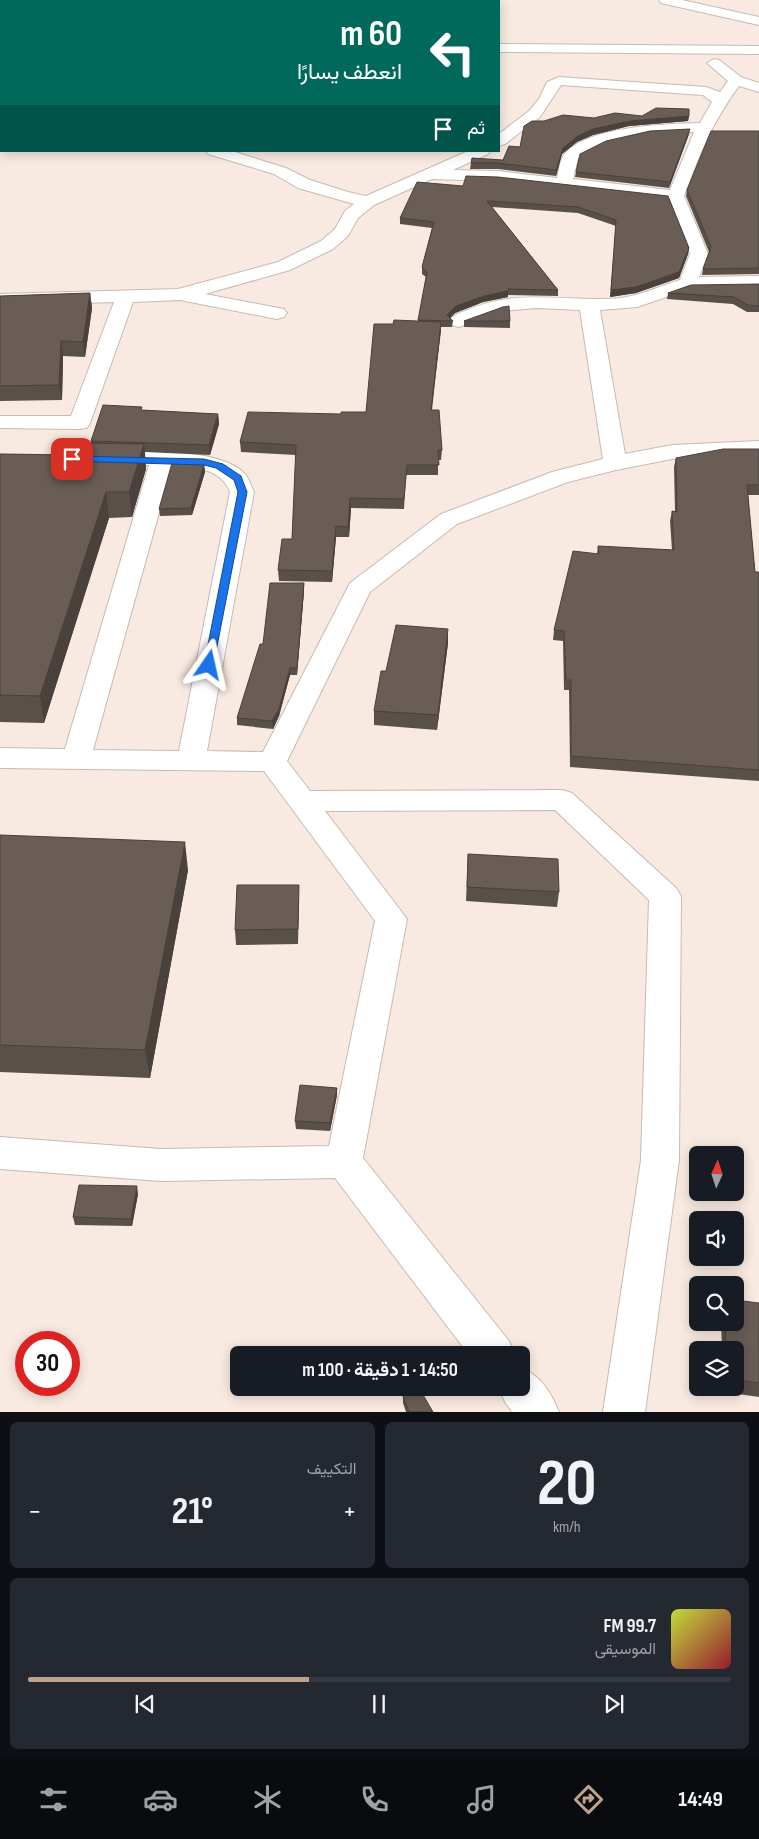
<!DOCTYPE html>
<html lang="ar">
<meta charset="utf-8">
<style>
:root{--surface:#171b24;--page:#242831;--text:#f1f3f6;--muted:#9ea1a6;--line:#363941;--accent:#bfa38c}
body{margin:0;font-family:"Sofia Sans Condensed",Vazirmatn,sans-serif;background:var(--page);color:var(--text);direction:rtl;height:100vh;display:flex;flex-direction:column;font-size:19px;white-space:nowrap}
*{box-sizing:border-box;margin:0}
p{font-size:16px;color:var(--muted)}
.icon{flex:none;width:28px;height:28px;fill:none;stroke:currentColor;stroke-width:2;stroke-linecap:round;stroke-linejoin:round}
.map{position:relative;height:1412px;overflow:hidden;direction:ltr}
.drawer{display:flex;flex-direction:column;gap:10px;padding:10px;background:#0d0f14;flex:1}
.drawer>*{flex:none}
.guide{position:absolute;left:0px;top:0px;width:500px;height:152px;box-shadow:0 2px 12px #0003;direction:rtl;background:#00695c;color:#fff;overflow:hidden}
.needle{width:32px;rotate:3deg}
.buttons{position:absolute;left:689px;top:1146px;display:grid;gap:10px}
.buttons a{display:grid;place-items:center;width:55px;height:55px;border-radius:8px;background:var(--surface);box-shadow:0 2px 12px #0003;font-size:25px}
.speed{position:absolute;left:15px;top:1331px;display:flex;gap:10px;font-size:25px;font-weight:700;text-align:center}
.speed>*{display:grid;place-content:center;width:65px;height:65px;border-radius:50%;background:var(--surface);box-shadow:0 2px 12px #0003;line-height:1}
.speed .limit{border:8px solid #d22;background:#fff;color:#111}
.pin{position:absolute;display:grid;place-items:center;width:42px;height:42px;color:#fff;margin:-21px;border-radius:10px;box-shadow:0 2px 8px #0006}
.me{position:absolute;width:55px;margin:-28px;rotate:11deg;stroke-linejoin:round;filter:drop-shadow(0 0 4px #0008)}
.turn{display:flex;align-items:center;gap:18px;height:105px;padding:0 15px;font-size:22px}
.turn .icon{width:65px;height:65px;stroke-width:2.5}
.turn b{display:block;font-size:35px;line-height:42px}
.then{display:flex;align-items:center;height:48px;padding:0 15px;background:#0003;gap:10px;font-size:19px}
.big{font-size:38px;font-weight:700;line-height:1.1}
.drawer .tile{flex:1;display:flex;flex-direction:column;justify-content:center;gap:8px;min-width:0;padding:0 18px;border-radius:8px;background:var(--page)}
.drawer .dial{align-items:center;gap:0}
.dial b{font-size:65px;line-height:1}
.song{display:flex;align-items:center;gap:15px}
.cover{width:60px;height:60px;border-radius:8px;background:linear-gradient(135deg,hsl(70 70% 55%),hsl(350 70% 35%))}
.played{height:5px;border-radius:2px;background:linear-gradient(90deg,var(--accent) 40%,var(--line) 40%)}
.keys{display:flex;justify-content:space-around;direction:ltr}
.heat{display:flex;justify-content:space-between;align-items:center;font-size:28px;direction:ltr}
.drawer .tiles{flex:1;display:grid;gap:10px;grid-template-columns:1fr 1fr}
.tile:last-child{grid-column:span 2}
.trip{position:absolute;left:230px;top:1346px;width:300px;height:50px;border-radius:8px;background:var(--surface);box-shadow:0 2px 12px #0003;font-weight:700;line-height:50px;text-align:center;direction:rtl}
.tab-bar{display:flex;height:80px;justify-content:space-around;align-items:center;background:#090b0e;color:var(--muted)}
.tab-bar .icon{width:35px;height:35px}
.tab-bar .active{color:var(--accent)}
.tab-bar b{font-size:22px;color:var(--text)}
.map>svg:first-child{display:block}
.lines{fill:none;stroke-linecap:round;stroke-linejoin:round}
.minor-casing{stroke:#c7bab1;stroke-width:2}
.tertiary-casing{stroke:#c7bab1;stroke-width:2}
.primary-casing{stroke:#c7bab1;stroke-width:2}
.minor{fill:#fff;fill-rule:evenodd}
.tertiary{fill:#fff;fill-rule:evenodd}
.primary{fill:#fff;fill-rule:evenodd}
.wall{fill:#5a504a}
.shaded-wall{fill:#4a413c}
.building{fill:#695d56;stroke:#4a413c}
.route{fill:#1a73e8;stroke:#114b97}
</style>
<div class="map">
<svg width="759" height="1412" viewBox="0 0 759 1412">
<rect width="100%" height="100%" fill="#f8eae1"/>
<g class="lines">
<defs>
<path id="minor" d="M19,0H52L19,1Z
M714,59L719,60L741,77L759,83V92L739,86C712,123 700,153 684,196L708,254L699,277L759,276V288L690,289L637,307L600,310L625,454L672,445L759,441V455L672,459L616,470L568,482L457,524L370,592L287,761L310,791L562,790L572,793L676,888L681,896L679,1160L645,1412H603L641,1160L649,900L555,810L325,811L407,919L363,1158L509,1341L515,1355H469L335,1178L161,1181L0,1169V1137L161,1149L329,1146L375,921L264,771L0,768V748L65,749L149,465L109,466L101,464L98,459L101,454L109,452C144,452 220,447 245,474C249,479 251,486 254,492L207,751L263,752L350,583L441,514L552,472L603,459L580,310L536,308L502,311L459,327L452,325L449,321C453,315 459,313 465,311C515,287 569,303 621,298C642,295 660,286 680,280L690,254L669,200L498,181L432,179L374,205L358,218L348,236L333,249L290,270L205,294L284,309L287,313L284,317L277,319L180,300L133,302L90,423L87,428L79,429L0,428V416H71L114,302L0,306V294L178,289L278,262L321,241L335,229L345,211L354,204L298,188L274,174L208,154L206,151H232L286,168L310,180L348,192L366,196L468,151H490L488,154L453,170L498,171L557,178C559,170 560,158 566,152C593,126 663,124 700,123L712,102L703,95L561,85L540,117L505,144L499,146V134L529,111L539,99L547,82L559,77L706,87L720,92L728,81L707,63ZM694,132L670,190L573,179L578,158C612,135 655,133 694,132ZM172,466C194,467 221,468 230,492L179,751L93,750Z
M0,140H1V150H0Z
M521,1368C541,1376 551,1392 559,1412H512L505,1402L499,1388H521Z"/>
<path id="tertiary" d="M659,0H682L759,17V25L661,3Z"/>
<path id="primary" d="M0,38H1V46H0Z
M499,44L759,46V54L499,52Z"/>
</defs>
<use href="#minor" class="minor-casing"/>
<use href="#tertiary" class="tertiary-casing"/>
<use href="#primary" class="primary-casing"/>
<use href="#minor" class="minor"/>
<use href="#tertiary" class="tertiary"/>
<use href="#primary" class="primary"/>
</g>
<path class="wall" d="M642,116H689L688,121L629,126L593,135L577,142L562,154L556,176L498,169H470L471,163L503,160L520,147L544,121Z
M759,131V274L702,275L703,269L709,252L686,196L687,190Z
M689,134L669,188L575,177L576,172Z
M463,186L668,196L689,248L688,254L679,278L636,293L610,297L616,226L578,213L492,207L558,290V296L508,295V297L483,302L455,313L450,318L453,321L452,327H441L432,410L442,450L441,460H438V475H406L404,509L351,508L349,537H336L332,582L279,581L278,570L292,539L296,455L241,452L240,442L341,414L366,412L393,324L418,321L426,277L422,274V267L432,228L400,224V218Z
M759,284V312H747L733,304L667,299L668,293Z
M90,293L92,308L85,357L63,356L62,400L0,401V296Z
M464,321H510V328L464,327Z
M142,410L218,414L219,424L210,455L145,452L146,469L132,517L109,518L44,723L0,722V454L79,455L91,443V441Z
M759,449V495H748L755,572H759V781L570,767L569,690H564L563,641L553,640L554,630L597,554L598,546L672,550L670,521L672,511L675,512L674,467L676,458Z
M204,465L205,472L192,515L160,516L159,509Z
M304,583V591L297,675H290L279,716L273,729L237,725V718L263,644Z
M448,643L437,730L374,725V711L386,671Z
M0,835L188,870L150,1078L0,1072Z
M468,854L559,892L557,907L466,901Z
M299,899L298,944L236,945L235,930Z
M337,1088V1095L330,1131L296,1129L295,1121Z
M138,1194L132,1226L75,1225L73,1217Z
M759,1303V1397L724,1392L723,1388H735V1350H722L721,1322H735Z
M403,1396L433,1412H406L403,1403Z"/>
<path class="shaded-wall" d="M689,116L688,121L629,126L593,135L577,142L562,154L556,176V170L563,148L578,136L593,129L630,121Z
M690,129L689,134L669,188L670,182Z
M689,248L688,254L679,278L636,293L610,297L611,290Z
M508,291V297L483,302L455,313L447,321V315L456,306L484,296Z
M90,293L92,308L85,357L83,342Z
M441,322V331L430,420L431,410Z
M61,341L63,356L62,400L59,385Z
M218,414L219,424L210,455L209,445Z
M144,444L146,469L132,517L129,492Z
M204,465L205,472L192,515L191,508Z
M106,492L109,518L44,723L40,696Z
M350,498L351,508L349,537L348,527Z
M336,526V537L332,582V571Z
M304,583V591L297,675V668Z
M448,629V643L437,730L438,715Z
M290,668V675L279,716L273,729L272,721Z
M185,842L188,870L150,1078L145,1050Z
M337,1088V1095L330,1131V1123Z
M137,1186L138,1194L132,1226L131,1219Z"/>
<path class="building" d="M656,108L689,109V116L630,121L593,129L578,136L563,148L556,170L498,163H471L472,158L503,160L509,146L520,147L524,126L532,121H544L563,115L594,118L615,113L642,116Z
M690,129L670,182L576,172L580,154L606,141L650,131Z
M711,131H759V268L703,269L711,247L687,190Z
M466,176L498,177L668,196L689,248L679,272L636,287L611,290L616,220L578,207L487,201L558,290L508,289V291L484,296L456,306L447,315L453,321L418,320L427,272L422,267L434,222L400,218L417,182L463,186Z
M759,284V306L748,305L734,297L668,293L691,285Z
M90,293L83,342L61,341L59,385L0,386V296Z
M509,306L510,321H464L503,307Z
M394,320L441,322L431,410H439L442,450H438L439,465H407L404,499L350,498L348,527L336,526L332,571L278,570L282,539H292L296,445L240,442L248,412L341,414V412H366L374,324H393Z
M103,405L142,407L141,410L218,414L209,445L91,441Z
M83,443L144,444L129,492H106L40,696L0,695V454L79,455Z
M723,449H759V485H747L755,572H759V770L571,756V680H566L564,631L554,630L573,551L599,554L598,546L674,550L672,511L677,512L676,458Z
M172,463L204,465L191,508L159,509Z
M270,583H304L297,668H290L279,709L272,721L237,718L260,644H263Z
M396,625L448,629L438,715L374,711L381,671H386Z
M0,835L185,842L145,1050L0,1045Z
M468,854L558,859L559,892L467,887Z
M237,885H299L298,929L235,930Z
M300,1085L337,1088L330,1123L295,1121Z
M79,1185L137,1186L131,1219L73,1217Z
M735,1300L759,1303V1383L735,1380V1350H726L725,1322H735Z
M419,1388L433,1412H409L403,1396Z"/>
<path class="route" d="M72,456L204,459L223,464L241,476L247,492L213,667H205L204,665L238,492L234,480L216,468L204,465L69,461L68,459Z"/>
</svg>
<div class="buttons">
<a><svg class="needle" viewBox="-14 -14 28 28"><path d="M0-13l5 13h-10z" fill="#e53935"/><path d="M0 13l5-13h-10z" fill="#9ea1a6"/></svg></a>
<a><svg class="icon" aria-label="sound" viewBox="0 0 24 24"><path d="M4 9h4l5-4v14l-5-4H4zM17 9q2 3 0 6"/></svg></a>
<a><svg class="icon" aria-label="search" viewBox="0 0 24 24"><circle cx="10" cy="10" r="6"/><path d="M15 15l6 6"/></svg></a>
<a><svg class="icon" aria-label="layers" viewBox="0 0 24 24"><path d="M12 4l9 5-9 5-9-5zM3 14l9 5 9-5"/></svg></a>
</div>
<div class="speed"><div class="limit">30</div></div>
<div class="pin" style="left:72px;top:459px;background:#d93025"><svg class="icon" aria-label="arrive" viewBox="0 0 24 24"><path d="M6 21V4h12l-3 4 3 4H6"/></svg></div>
<svg class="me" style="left:209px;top:665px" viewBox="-20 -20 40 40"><path d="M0-17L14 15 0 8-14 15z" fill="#1a73e8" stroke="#fff" stroke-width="4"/></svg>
<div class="trip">14:50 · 1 دقيقة · 100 m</div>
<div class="guide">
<div class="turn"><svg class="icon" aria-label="left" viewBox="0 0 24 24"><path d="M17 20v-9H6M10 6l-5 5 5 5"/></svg><div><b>60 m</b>انعطف يسارًا</div></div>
<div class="then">ثم<svg class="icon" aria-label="arrive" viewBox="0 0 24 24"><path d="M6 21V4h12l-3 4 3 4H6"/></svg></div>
</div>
</div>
<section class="drawer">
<div class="tiles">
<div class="tile dial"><b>20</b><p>km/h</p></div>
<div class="tile"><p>التكييف</p>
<div class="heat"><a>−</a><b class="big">21°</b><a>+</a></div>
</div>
<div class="tile">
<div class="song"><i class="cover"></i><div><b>99.7 FM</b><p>الموسيقى</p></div></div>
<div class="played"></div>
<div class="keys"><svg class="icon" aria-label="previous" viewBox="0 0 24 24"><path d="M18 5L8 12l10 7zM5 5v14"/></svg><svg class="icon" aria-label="pause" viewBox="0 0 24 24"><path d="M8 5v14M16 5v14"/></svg><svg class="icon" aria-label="next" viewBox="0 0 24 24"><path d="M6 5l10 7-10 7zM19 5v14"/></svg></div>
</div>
</div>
</section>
<nav class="tab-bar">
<b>14:49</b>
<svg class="icon active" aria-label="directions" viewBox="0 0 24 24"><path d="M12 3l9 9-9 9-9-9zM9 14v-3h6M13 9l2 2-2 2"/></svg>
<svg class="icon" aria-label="music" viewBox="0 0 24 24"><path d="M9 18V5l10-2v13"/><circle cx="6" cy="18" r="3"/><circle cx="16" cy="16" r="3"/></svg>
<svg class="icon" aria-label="phone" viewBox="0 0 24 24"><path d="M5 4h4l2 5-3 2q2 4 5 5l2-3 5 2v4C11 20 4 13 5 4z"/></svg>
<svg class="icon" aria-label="climate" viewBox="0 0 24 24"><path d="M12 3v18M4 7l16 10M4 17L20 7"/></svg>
<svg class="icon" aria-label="car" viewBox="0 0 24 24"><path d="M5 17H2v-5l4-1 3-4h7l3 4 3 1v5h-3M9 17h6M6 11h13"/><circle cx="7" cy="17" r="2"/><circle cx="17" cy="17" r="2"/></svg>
<svg class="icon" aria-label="filters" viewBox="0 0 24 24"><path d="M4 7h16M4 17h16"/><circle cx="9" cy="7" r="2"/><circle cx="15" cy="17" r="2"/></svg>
</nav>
